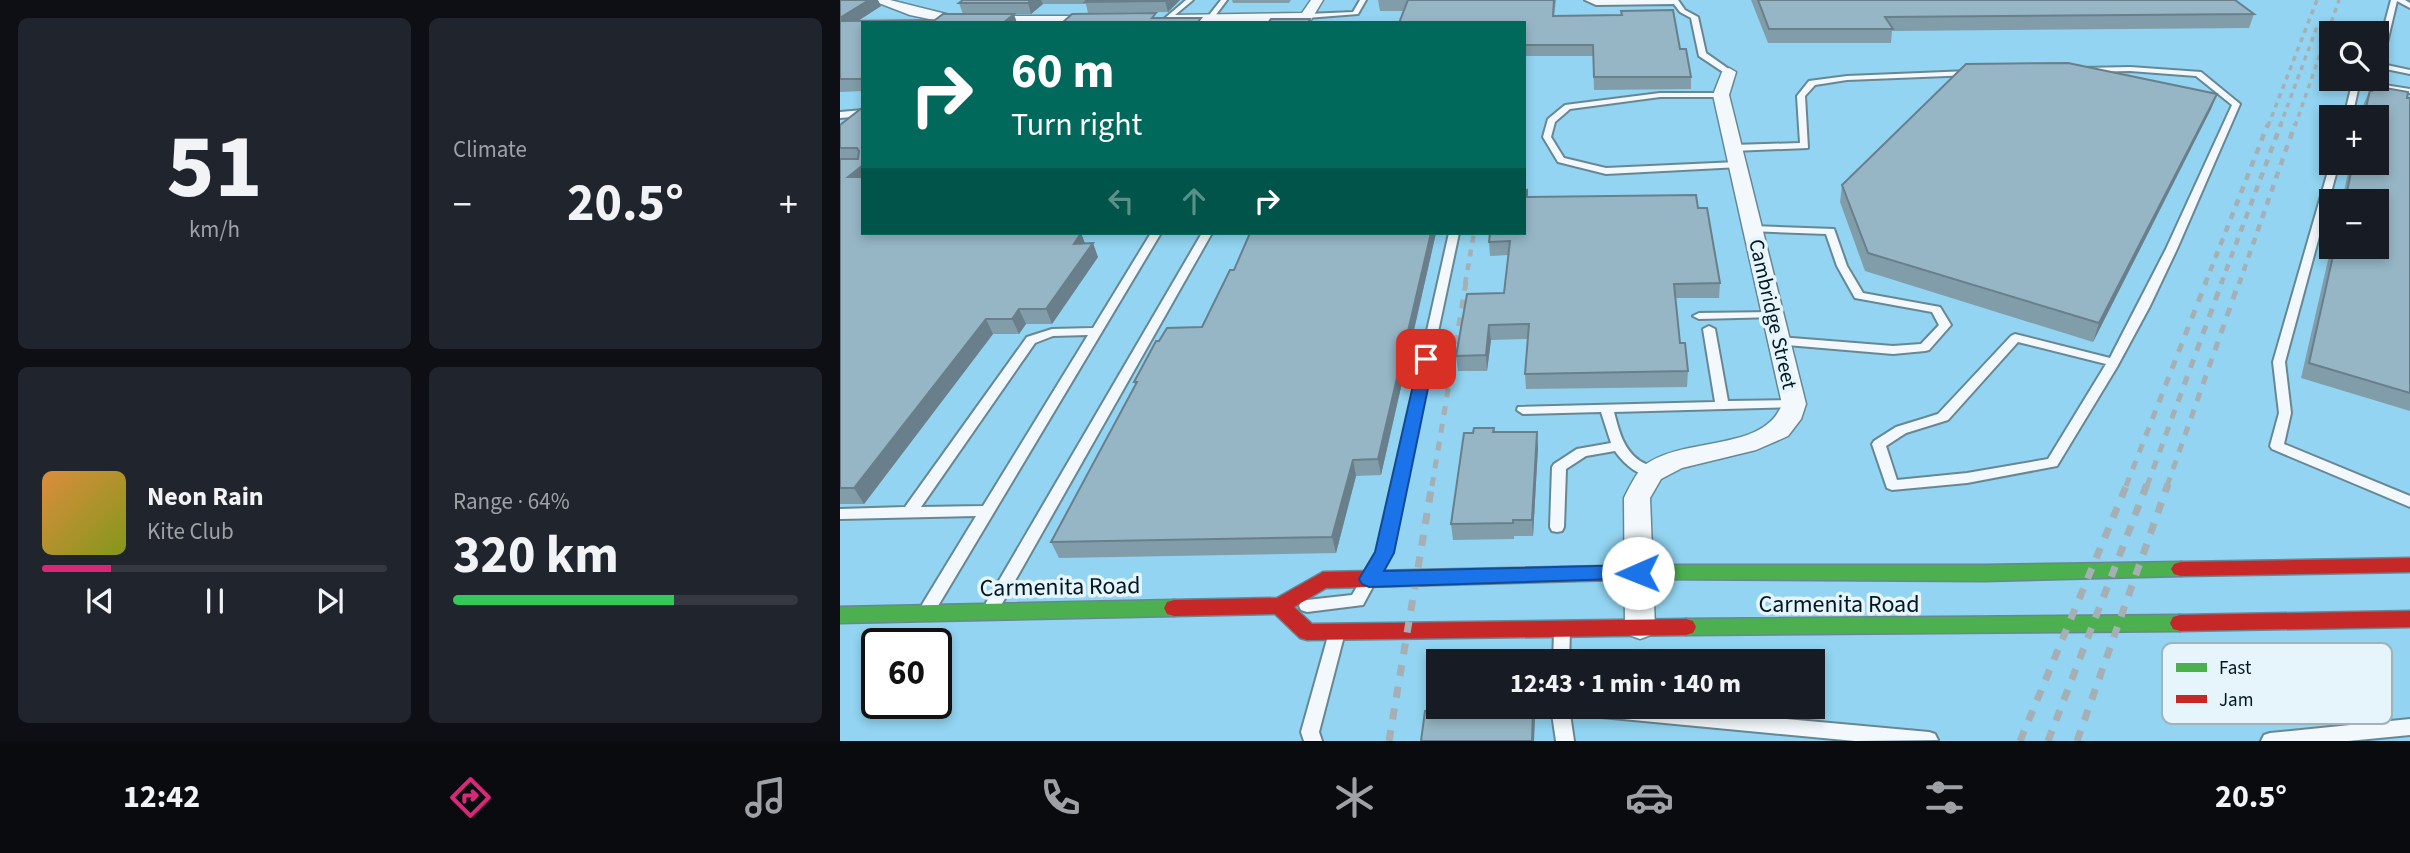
<!DOCTYPE html>
<meta charset="utf-8">
<style>
:root{--surface:#171b24;--page:#20242c;--text:#f1f3f6;--muted:#9ea1a6;--line:#363941;--accent:#db2777}
body{margin:0;font-family:"Source Sans 3",sans-serif;background:var(--page);color:var(--text);height:100vh;display:flex;flex-direction:column;font-size:26px;white-space:nowrap}
*{box-sizing:border-box;margin:0}
p{font-size:23px;color:var(--muted)}
.icon{flex:none;width:38px;height:38px;fill:none;stroke:currentColor;stroke-width:2;stroke-linecap:round;stroke-linejoin:round}
.map{position:relative;flex:1;overflow:hidden}
.drawer{display:flex;flex-direction:column;gap:18px;padding:18px;background:#0d0f14;width:840px}
.drawer>*{flex:none}
.guide{position:absolute;left:21px;top:21px;width:665px;height:214px;border-radius:0px;box-shadow:0 4px 10px #0003;background:#00695c;color:#fff;overflow:hidden}
.controls{position:absolute;left:1479px;top:21px;display:grid;gap:14px}
.controls a{display:grid;place-items:center;width:70px;height:70px;border-radius:0px;background:var(--surface);box-shadow:0 4px 10px #0003;font-size:35px}
.speed{position:absolute;left:21px;top:628px;display:flex;gap:14px;font-size:35px;font-weight:700;text-align:center}
.speed>*{display:grid;place-content:center;width:91px;height:91px;border-radius:50%;background:var(--surface);box-shadow:0 4px 10px #0003;line-height:1}
.speed .limit{border:4px solid #111;border-radius:10px;background:#fff;color:#111}
.pin{position:absolute;display:grid;place-items:center;width:60px;height:60px;color:#fff;margin:-30px;border-radius:14px;box-shadow:0 4px 10px #0006}
.me{position:absolute;width:77px;margin:-38px;rotate:269deg;stroke-linejoin:round;filter:drop-shadow(0 0 5px #0008)}
.turn{display:flex;align-items:center;gap:24px;height:147px;padding:0 35px;font-size:32px}
.turn .icon{width:91px;height:91px;stroke-width:2.5}
.turn b{display:block;font-size:49px;line-height:60px}
.lanes{display:flex;align-items:center;height:66px;padding:0 35px;background:#0003;justify-content:center;gap:35px;direction:ltr}
.lanes .off{opacity:.35}
.big{font-size:52px;font-weight:700;line-height:1.1}
.drawer .tile{flex:1;display:flex;flex-direction:column;justify-content:center;gap:10px;min-width:0;padding:0 24px;border-radius:10px;background:var(--page)}
.drawer .dial{align-items:center;gap:0}
.dial b{font-size:91px;line-height:1}
.song{display:flex;align-items:center;gap:21px}
.cover{width:84px;height:84px;border-radius:10px;background:linear-gradient(135deg,hsl(30 70% 55%),hsl(70 70% 35%))}
.played{height:7px;border-radius:4px;background:linear-gradient(90deg,var(--accent) 20%,var(--line) 20%)}
.keys{display:flex;justify-content:space-around;direction:ltr}
.heat{display:flex;justify-content:space-between;align-items:center;font-size:38px;direction:ltr}
.charge{height:10px;border-radius:5px;background:linear-gradient(90deg,#34c759 64%,var(--line) 0)}
.drawer .tiles{flex:1;display:grid;gap:18px;grid-template-columns:repeat(2,1fr)}
.trip{position:absolute;left:586px;top:649px;width:399px;height:70px;border-radius:0px;background:var(--surface);box-shadow:0 4px 10px #0003;font-weight:700;line-height:70px;text-align:center}
.dock{display:flex;height:112px;justify-content:space-around;align-items:center;background:#090b0e;color:var(--muted)}
.dock .icon{width:49px;height:49px}
.dock .current{color:var(--accent)}
.dock b{font-size:32px;color:var(--text)}
main{display:flex;flex:1;min-height:0}
.map>svg:first-child{display:block}
.built{fill:#92d4f1;fill-rule:evenodd}
.lines{fill:none;stroke-linecap:round;stroke-linejoin:round}
.lane-casing{stroke:#688794;stroke-width:4}
.street-casing{stroke:#688794;stroke-width:3}
.fast-casing{stroke:#688794;stroke-width:3}
.jam-casing{stroke:#688794;stroke-width:3}
.lane{fill:#f2f8fb;fill-rule:evenodd}
.street{fill:#f2f8fb;fill-rule:evenodd}
.fast{fill:#4caf50;fill-rule:evenodd}
.jam{fill:#c62828;fill-rule:evenodd}
.rail-far3{stroke:#a6afb4;stroke-width:3.5;stroke-dasharray:5 5;stroke-linecap:butt}
.rail-far2{stroke:#a6afb4;stroke-width:4.5;stroke-dasharray:7 7;stroke-linecap:butt}
.rail-far1{stroke:#a6afb4;stroke-width:5;stroke-dasharray:9 9;stroke-linecap:butt}
.rail{stroke:#a6afb4;stroke-width:7;stroke-dasharray:11 11;stroke-linecap:butt}
.wall{fill:#819daa}
.shaded-wall{fill:#697f8b}
.building{fill:#96b6c6;stroke:#697f8b;stroke-width:2}
.route{fill:#1a73e8;stroke:#114b97;stroke-width:2}
.labels{text-anchor:middle;dominant-baseline:central;stroke-width:7;stroke-linejoin:round;paint-order:stroke}
.street-label{font-size:21px;fill:#011721;stroke:#e6f4fb}
.near-street-label{font-size:24px;fill:#011721;stroke:#e6f4fb}
.key{fill:#e6f4fb;stroke:#a1b2ba;stroke-width:2}
.key-label{font-size:19px;fill:#011721}
</style>
<main>
<section class="drawer">
<div class="tiles">
<div class="tile dial"><b>51</b><p>km/h</p></div>
<div class="tile"><p>Climate</p>
<div class="heat"><a>−</a><b class="big">20.5°</b><a>+</a></div>
</div>
<div class="tile">
<div class="song"><i class="cover"></i><div><b>Neon Rain</b><p>Kite Club</p></div></div>
<div class="played"></div>
<div class="keys"><svg class="icon" aria-label="previous" viewBox="0 0 24 24"><path d="M18 5L8 12l10 7zM5 5v14"/></svg><svg class="icon" aria-label="pause" viewBox="0 0 24 24"><path d="M8 5v14M16 5v14"/></svg><svg class="icon" aria-label="next" viewBox="0 0 24 24"><path d="M6 5l10 7-10 7zM19 5v14"/></svg></div>
</div>
<div class="tile"><p>Range · 64%</p><b class="big">320 km</b><div class="charge"></div></div>
</div>
</section>
<div class="map">
<svg width="1570" height="741" viewBox="0 0 1570 741">
<rect width="100%" height="100%" fill="#aad3e6"/>
<path class="built" d="M0,0H1570V741H0ZM23,23H684V233H23ZM1491,33H1536V79H1491ZM1491,117H1536V163H1491ZM1491,201H1536V247H1491ZM37,644H96V704H37ZM598,662H973V707H598Z"/>
<g class="lines">
<defs>
<path id="lane" d="M346,0H353L329,20H325V18Z
M381,0H387L372,20H368L366,19Z
M520,0H526L518,14L467,18L463,16L467,14L513,12Z
M745,0H838L845,10L858,17L866,53L893,72L886,74L859,56L851,18L840,12L834,4L756,5Z
M1551,0H1565L1570,3V8L1557,1L1542,64L1570,70V74L1536,67V56Z
M1290,67L1361,72L1400,104L1337,249L1310,306L1277,367L1217,466L1127,483L1052,490L1047,488L1032,444L1034,441L1056,427L1098,414L1171,336L1175,334L1270,358L1274,350L1326,249L1392,105L1356,76L1290,71L1242,72L1238,70L1242,68ZM1178,342L1266,364L1208,459L1127,473L1057,480L1046,446L1066,433L1108,420Z
M1129,71H1132V75L1007,80L975,85L965,96L968,148L893,151L889,148L893,145L960,143L957,96L969,81L1007,76Z
M1513,80L1570,89V93L1519,85L1512,117H1504Z
M820,93H881L885,95L881,97H820L730,109L715,122L711,137L724,158L766,168L897,162L900,163V167L766,174L718,162L703,137L708,119L725,105Z
M23,110V116L0,118V112Z
M1491,161V163H1499L1445,362L1451,413L1444,444L1570,496V507L1432,449L1430,446L1439,413L1433,362Z
M912,226L994,229L1007,266L1023,293L1100,307L1111,325L1089,350L1085,351L1053,354L935,344L933,341L935,338L939,337L1053,346L1081,344L1099,325L1092,312L1015,298L997,266L986,234L908,231L907,229Z
M311,233H321L95,611L89,613L83,611L81,607L83,603L136,516L0,519V509L65,507L187,337L212,329L253,328ZM248,335L143,506L81,507L195,343L213,336Z
M362,233H372L159,609L153,611L147,609L145,605L147,601Z
M609,233H619L551,553L523,605L467,612L461,610L459,606L461,602L467,600L512,595L537,553Z
M933,312L937,313L939,315L937,317L859,319L853,316L859,313Z
M869,326L875,329L888,401L954,400L959,401L960,404L959,407L774,412C779,431 783,449 800,461C807,465 814,467 819,473L817,476C801,479 784,464 775,451L746,456L726,469L724,527L722,531L717,532L712,531L710,527L712,467L714,464L737,449L771,443L761,412L683,414L677,410L678,407L875,402L863,329Z
M722,625L728,627L730,632L729,662H713L714,632L716,627Z
M496,629L502,631L504,636L479,732L482,741H464L461,732L488,636L490,631Z
M711,707H813L1089,732L1095,734L1098,740L1015,741L730,714L734,741H716Z
M1570,719V735L1508,741H1421L1424,735L1430,733Z"/>
<path id="street" d="M31,0H50L114,16H256L263,20L261,23H108L70,15Z
M471,0H483L471,20L466,21L331,23L325,19L332,15L462,13Z
M889,68L896,72L889,95L966,404L961,419L948,436L916,450L842,468L821,479L810,498L815,627L811,635L800,639L789,635L785,627L784,498C789,488 796,473 804,466C841,436 925,453 942,404L873,95L882,72Z"/>
<path id="fast" d="M1341,562L1348,564L1351,569L1348,574L1341,576L1144,581L812,579L805,577L802,572L805,567L812,565H1144Z
M334,600L341,602L344,608L341,614L334,616L0,623V607Z
M1340,615L1347,617L1350,623L1347,629L1340,631L846,635L839,633L836,627L839,621L846,619Z"/>
<path id="jam" d="M1570,558V572L1341,576L1334,574L1331,569L1334,564L1341,562Z
M812,565L819,567L822,572L819,577L812,579L486,588L454,607L472,624L846,619L853,621L856,627L853,633L846,635L467,640L460,638L435,614L334,616L327,614L324,608L327,602L334,600L437,598L483,572Z
M1570,611V627L1340,631L1333,629L1330,623L1333,617L1340,615Z"/>
</defs>
<use href="#lane" class="lane-casing"/>
<use href="#street" class="street-casing"/>
<use href="#fast" class="fast-casing"/>
<use href="#jam" class="jam-casing"/>
<use href="#lane" class="lane"/>
<use href="#street" class="street"/>
<use href="#fast" class="fast"/>
<use href="#jam" class="jam"/>
<path class="rail-far3" d="M1428,126L1477,0
M1440,126L1478,24
M1455,126L1499,0"/>
<path class="rail-far2" d="M625,284L634,233
M1365,284L1428,124
M1381,284L1441,124
M1399,284L1455,124"/>
<path class="rail-far1" d="M592,486L626,282
M1286,486L1366,282
M1307,486L1382,282
M1327,486L1399,282"/>
<path class="rail" d="M549,741L592,484
M1180,741L1287,484
M1208,741L1307,484
M1237,741L1328,484"/>
</g>
<path class="wall" d="M0,0L41,6L19,20L177,23H23V91L0,92Z
M123,0H340L328,12L248,13L246,4H203L191,14H123L119,3Z
M392,0H451L449,3H393Z
M538,0H716L714,16L840,49L851,77V89L754,90L753,56H684V23L563,11H540Z
M911,0H1395L1414,14L1409,28L1052,31L1051,43H928Z
M1534,86L1570,98V411L1461,378L1491,247H1536V201H1502L1510,163H1536V117H1521L1524,103L1530,90L1531,91Z
M1377,94L1371,109L1253,342L1025,271L1000,202L1002,185Z
M23,107V233H241L245,243L258,257L212,324H186L179,334H153L24,504H0V125Z
M687,190L688,197L858,208L880,283L879,298H835L840,343L848,371L847,387L686,389L685,374L688,339L651,340L647,371H618L616,356L664,293L668,255L650,256L649,242Z
M410,233H596L541,475L516,476L496,553L219,558L211,542L295,385L294,382L319,341L362,327L394,270Z
M654,428L655,432L698,447L693,536H674V539L613,540L611,524L633,433Z"/>
<path class="shaded-wall" d="M29,0H38L41,6L1,32L0,29V18Z
M191,0H201L203,4L191,14L188,3Z
M326,0H340L328,12L325,1Z
M174,14L177,23H163Z
M1377,94L1371,109L1253,342L1259,323Z
M23,165V184L8,177Z
M241,233L246,247L234,244Z
M591,233H596L541,475L538,459Z
M253,243L258,257L212,324L206,309Z
M179,309L186,324L179,334L172,319Z
M146,319L153,334L24,504L14,488Z
M649,325L651,340L647,371L646,355Z
M697,432L698,447L693,536L692,520Z
M513,460L516,476L496,553L492,537Z
M694,707L695,719L694,741H692Z"/>
<path class="building" d="M0,0H29L0,18Z
M123,0H191L188,3H119Z
M247,0H326L325,1L245,2Z
M568,0H714L713,16L782,15L781,11L833,10L840,49H846L851,77H754L753,45H684V23H559Z
M918,0H1395L1414,14L1045,17L1053,29H929Z
M316,13L312,18H361L357,23H222L232,14Z
M103,14H174L163,23H23V79H0V21L95,20Z
M431,19H470L468,23H428Z
M1228,63L1377,94L1259,323L1028,253L1002,185L1126,64Z
M1534,86L1568,92L1567,98H1570V393L1469,363L1495,247H1536V201H1505L1513,163H1536V117H1524L1530,90L1532,91Z
M23,107V165L8,177H23V233H241L234,244L253,243L206,309H179L172,319H146L14,488H0V159H18L19,151L17,148H0V125Z
M687,190V197L856,195L858,208H867L880,283L834,284L840,343H845L848,371L685,374L689,324L649,325L646,355L616,356L627,294L664,293L670,241L649,242L650,233H684V191Z
M410,233H591L538,459L513,460L492,537L211,542L297,382H294L316,341H319L327,328L362,327L390,270H394Z
M634,428H654L653,432H697L692,520H673V523L611,524L624,433H633Z
M646,707H693L692,741H581L585,711L646,709Z"/>
<path class="route" d="M586,355L594,359L554,553L544,571L798,565L805,567L808,573L805,578L529,587L522,584L519,579L535,552L579,359Z"/>
<g class="labels">
<g class="street-label">
<text transform="translate(933 314) rotate(77)">Cambridge Street</text>
</g>
<g class="near-street-label">
<text transform="translate(220 587) rotate(-1)">Carmenita Road</text>
<text x="999" y="604">Carmenita Road</text>
</g>
</g>
<rect x="1322" y="643" width="230" height="81" rx="10" class="key"/>
<rect x="1336" y="663" width="31" height="9" fill="#4caf50"/>
<rect x="1336" y="695" width="31" height="8" fill="#c62828"/>
<g class="key-label">
<text x="1379" y="674">Fast</text>
<text x="1379" y="706">Jam</text>
</g>
</svg>
<div class="controls">
<a><svg class="icon" aria-label="search" viewBox="0 0 24 24"><circle cx="10" cy="10" r="6"/><path d="M15 15l6 6"/></svg></a>
<a>+</a>
<a>−</a>
</div>
<div class="speed"><div class="limit">60</div></div>
<div class="pin" style="left:586px;top:359px;background:#d93025"><svg class="icon" aria-label="arrive" viewBox="0 0 24 24"><path d="M6 21V4h12l-3 4 3 4H6"/></svg></div>
<svg class="me" style="left:798px;top:573px" viewBox="-20 -20 40 40"><circle r="19" fill="#fff"/><path d="M0-13L10 11 0 6-10 11z" fill="#1a73e8"/></svg>
<div class="trip">12:43 · 1 min · 140 m</div>
<div class="guide">
<div class="turn"><svg class="icon" aria-label="right" viewBox="0 0 24 24"><path d="M7 20v-9h11M14 6l5 5-5 5"/></svg><div><b>60 m</b>Turn right</div></div>
<div class="lanes"><svg class="icon off" aria-label="left" viewBox="0 0 24 24"><path d="M17 20v-9H6M10 6l-5 5 5 5"/></svg><svg class="icon off" aria-label="ahead" viewBox="0 0 24 24"><path d="M12 20V5M6 11l6-6 6 6"/></svg><svg class="icon" aria-label="right" viewBox="0 0 24 24"><path d="M7 20v-9h11M14 6l5 5-5 5"/></svg></div>
</div>
</div>
</main>
<nav class="dock">
<b>12:42</b>
<svg class="icon current" aria-label="directions" viewBox="0 0 24 24"><path d="M12 3l9 9-9 9-9-9zM9 14v-3h6M13 9l2 2-2 2"/></svg>
<svg class="icon" aria-label="music" viewBox="0 0 24 24"><path d="M9 18V5l10-2v13"/><circle cx="6" cy="18" r="3"/><circle cx="16" cy="16" r="3"/></svg>
<svg class="icon" aria-label="phone" viewBox="0 0 24 24"><path d="M5 4h4l2 5-3 2q2 4 5 5l2-3 5 2v4C11 20 4 13 5 4z"/></svg>
<svg class="icon" aria-label="climate" viewBox="0 0 24 24"><path d="M12 3v18M4 7l16 10M4 17L20 7"/></svg>
<svg class="icon" aria-label="car" viewBox="0 0 24 24"><path d="M5 17H2v-5l4-1 3-4h7l3 4 3 1v5h-3M9 17h6M6 11h13"/><circle cx="7" cy="17" r="2"/><circle cx="17" cy="17" r="2"/></svg>
<svg class="icon" aria-label="filters" viewBox="0 0 24 24"><path d="M4 7h16M4 17h16"/><circle cx="9" cy="7" r="2"/><circle cx="15" cy="17" r="2"/></svg>
<b>20.5°</b>
</nav>
